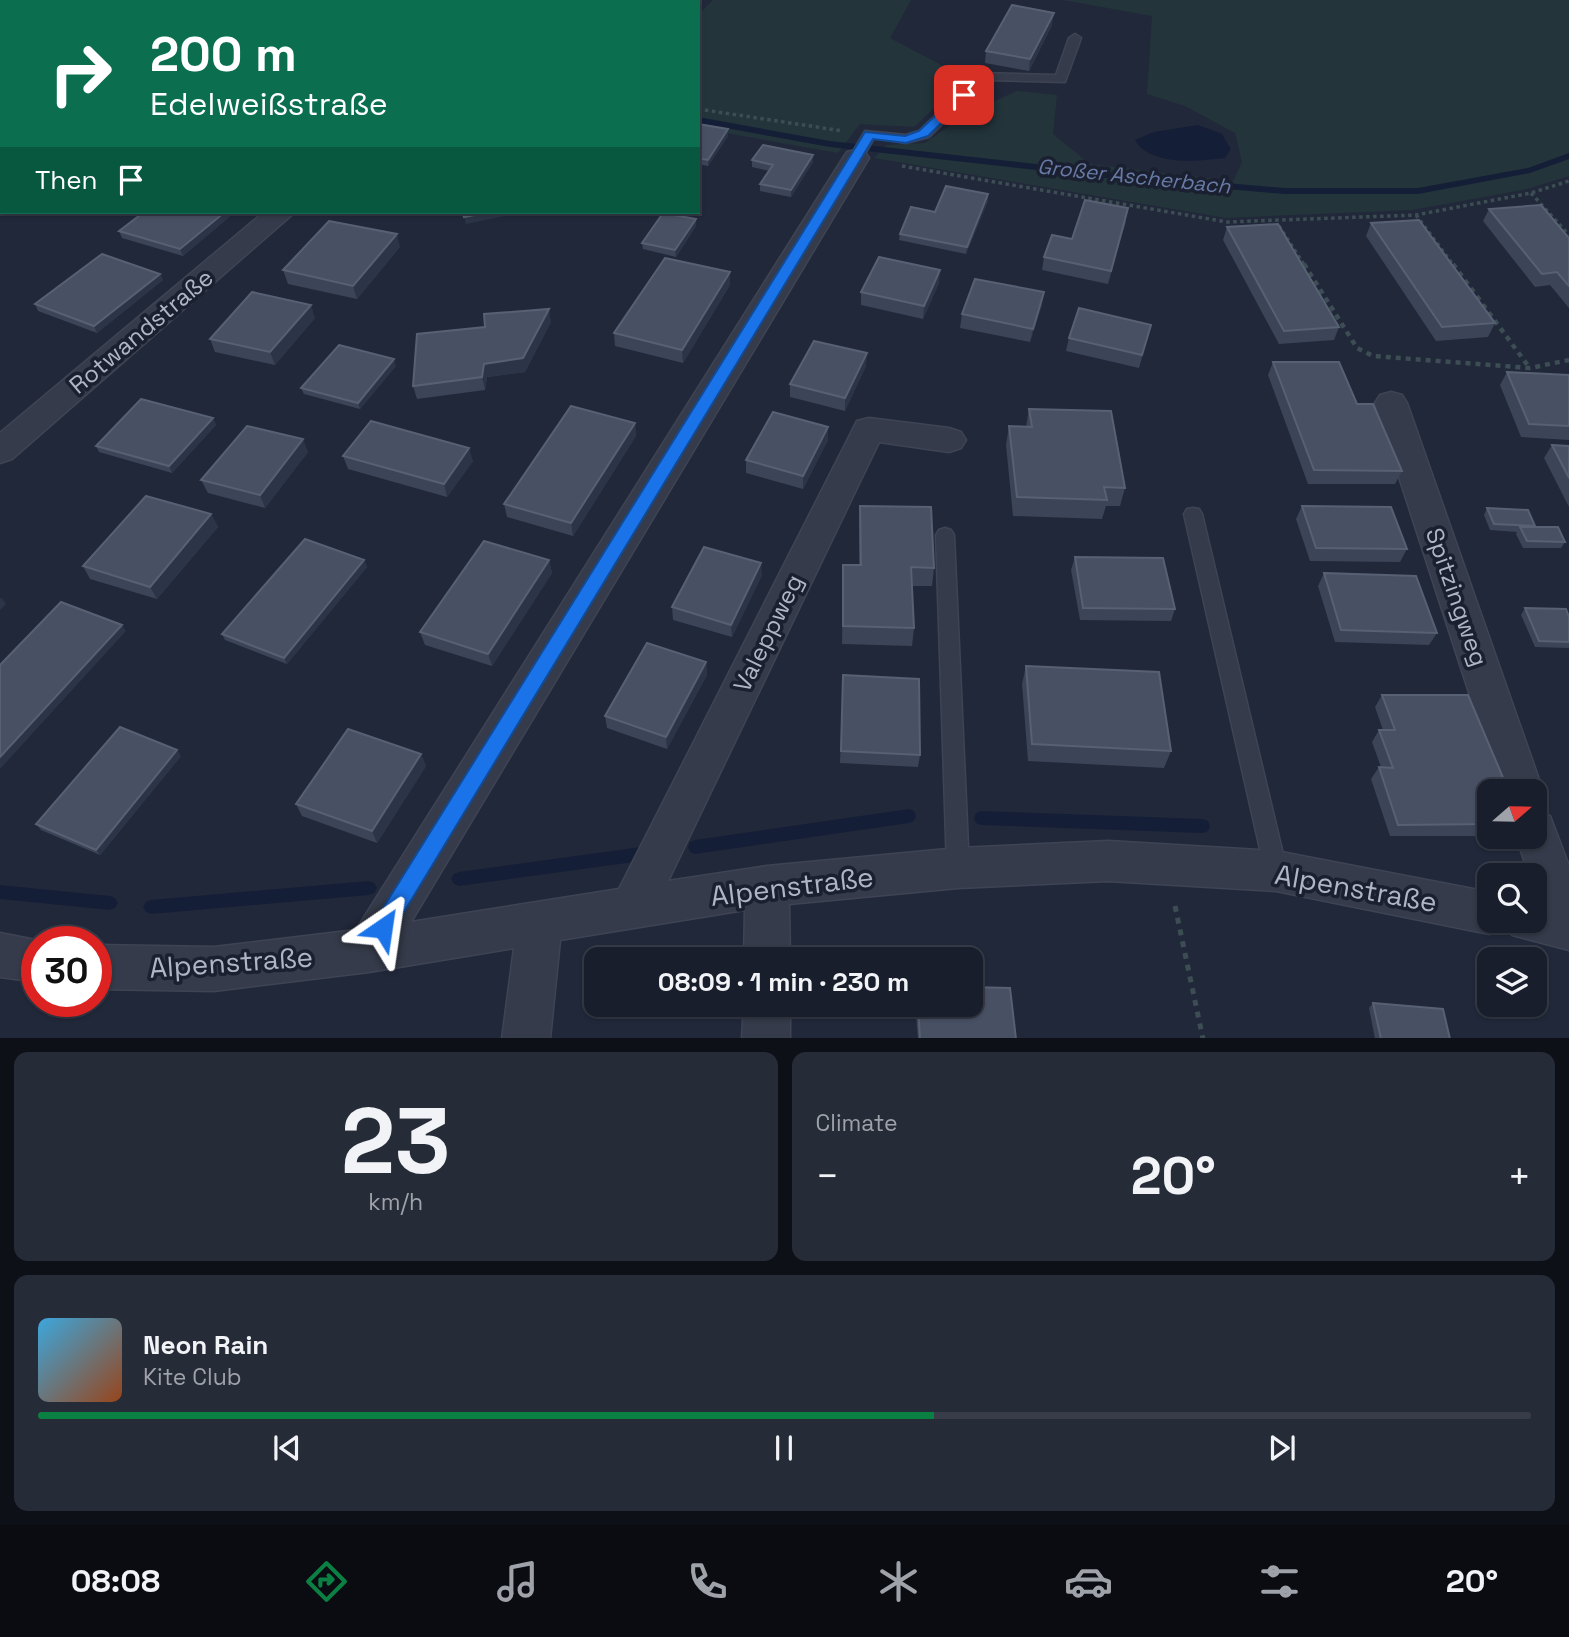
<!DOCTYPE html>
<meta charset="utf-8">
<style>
:root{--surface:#191e2c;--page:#262b38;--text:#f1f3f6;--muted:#9fa2a9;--line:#373c48;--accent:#0b8043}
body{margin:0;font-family:"Space Grotesk",sans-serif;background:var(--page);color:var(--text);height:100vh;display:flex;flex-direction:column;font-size:26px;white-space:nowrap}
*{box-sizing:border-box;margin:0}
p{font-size:23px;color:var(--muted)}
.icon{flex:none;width:38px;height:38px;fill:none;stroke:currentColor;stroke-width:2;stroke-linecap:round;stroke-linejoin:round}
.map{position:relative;height:1038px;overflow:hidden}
.side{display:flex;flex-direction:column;gap:14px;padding:14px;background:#0e1018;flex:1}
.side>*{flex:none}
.hud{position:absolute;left:0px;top:0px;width:700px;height:214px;box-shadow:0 2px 5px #0004,0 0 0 2px var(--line);background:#0b6e4f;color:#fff;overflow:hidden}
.needle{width:46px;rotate:70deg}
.tools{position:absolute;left:1477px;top:779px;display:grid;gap:14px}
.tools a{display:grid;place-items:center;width:70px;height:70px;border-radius:14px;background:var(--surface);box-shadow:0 2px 5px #0004,0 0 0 2px var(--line);font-size:35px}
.speed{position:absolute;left:21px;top:926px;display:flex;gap:14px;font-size:35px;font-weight:700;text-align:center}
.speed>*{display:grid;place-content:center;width:91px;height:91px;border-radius:50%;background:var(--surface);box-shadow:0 2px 5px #0004,0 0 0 2px var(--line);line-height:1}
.speed .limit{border:10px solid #d22;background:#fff;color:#111}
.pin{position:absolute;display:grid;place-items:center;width:60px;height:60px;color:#fff;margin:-30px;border-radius:14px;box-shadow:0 4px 10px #0006}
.me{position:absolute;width:77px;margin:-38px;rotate:32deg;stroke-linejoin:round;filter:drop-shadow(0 0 5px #0008)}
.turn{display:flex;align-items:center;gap:24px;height:147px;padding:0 35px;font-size:32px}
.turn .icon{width:91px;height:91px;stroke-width:2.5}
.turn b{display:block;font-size:49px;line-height:60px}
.then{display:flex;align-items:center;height:66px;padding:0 35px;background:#0003;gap:14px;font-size:26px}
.big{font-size:52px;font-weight:800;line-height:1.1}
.side .widget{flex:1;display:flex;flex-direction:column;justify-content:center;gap:10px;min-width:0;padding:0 24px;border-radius:14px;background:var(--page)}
.side .dial{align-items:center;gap:0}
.dial b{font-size:91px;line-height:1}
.song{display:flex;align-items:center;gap:21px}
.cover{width:84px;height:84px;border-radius:10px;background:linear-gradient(135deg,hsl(200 70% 55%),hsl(20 70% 35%))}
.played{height:7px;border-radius:4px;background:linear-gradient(90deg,var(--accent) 60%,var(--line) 60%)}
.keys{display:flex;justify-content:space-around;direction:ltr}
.heat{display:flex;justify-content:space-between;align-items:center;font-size:38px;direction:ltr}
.side .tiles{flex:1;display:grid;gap:14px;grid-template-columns:1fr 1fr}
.widget:last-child{grid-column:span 2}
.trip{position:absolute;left:584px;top:947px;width:399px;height:70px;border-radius:14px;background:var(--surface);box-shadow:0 2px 5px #0004,0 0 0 2px var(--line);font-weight:800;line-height:70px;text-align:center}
.dock{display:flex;height:112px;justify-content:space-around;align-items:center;background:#0a0c12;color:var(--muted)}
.dock .icon{width:49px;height:49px}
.dock .current{color:var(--accent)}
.dock b{font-size:32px;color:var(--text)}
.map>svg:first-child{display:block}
.green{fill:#23353b}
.water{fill:#151e37}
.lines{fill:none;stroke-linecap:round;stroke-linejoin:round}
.stream{fill:#151e37;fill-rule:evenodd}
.lane-casing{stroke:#3e4453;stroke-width:3}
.street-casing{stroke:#3e4453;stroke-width:3}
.path-far2{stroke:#3c4e53;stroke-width:3.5;stroke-dasharray:3.5 3.5;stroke-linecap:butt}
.path-far1{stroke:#3c4e53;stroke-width:4.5;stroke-dasharray:5 5;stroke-linecap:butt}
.path{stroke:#3c4e53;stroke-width:5;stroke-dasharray:6 6;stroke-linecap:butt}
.lane{fill:#353b4a;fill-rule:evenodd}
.street{fill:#353b4a;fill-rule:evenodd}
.wall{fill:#3c4458}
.shaded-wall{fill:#2c3447}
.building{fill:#485164;stroke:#586073;stroke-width:2}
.route{fill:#1a73e8;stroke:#114b97;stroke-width:2}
.labels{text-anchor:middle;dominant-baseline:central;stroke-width:7;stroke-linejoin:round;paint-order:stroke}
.far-water-label{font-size:21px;font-style:italic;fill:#687aa6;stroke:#1a202f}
.street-label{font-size:24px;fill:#b0b5c6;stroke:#1a202f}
.near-street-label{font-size:28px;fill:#b0b5c6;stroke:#1a202f}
</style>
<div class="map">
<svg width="1569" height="1039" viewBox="0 0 1569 1039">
<rect width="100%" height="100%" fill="#21283a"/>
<path class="green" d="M713,0H911L890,38L966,78L914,127L860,124L838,153L698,128V15Z
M1063,0H1569V176L1527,189L1412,210L1226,218L874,158L887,145L925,143L966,114L1017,91L1057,95L1053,134L1090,164L1233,181L1242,162L1235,133L1185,106L1147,94L1152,16Z"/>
<path class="water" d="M1198,125L1222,134L1231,149L1225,158C1198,161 1151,167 1135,140L1154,132Z"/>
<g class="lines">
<path class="stream" d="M22,0L38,2H23Z
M698,117L830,141L1133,175L1285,188H1418L1528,168L1569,153V159L1530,173L1418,194H1285L1133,181L830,147L698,123Z
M909,809L914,811L916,816L914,821L909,823L695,854L690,852L688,847L690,842L695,840Z
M981,811L1203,819L1208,821L1210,826L1208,831L1203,833L981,825L976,823L974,818L976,813Z
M641,847L646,849L649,854L646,859L641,861L459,886L454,884L451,879L454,874L459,872Z
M369,881L374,883L377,888L374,893L369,895L151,914L146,912L143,907L146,902L151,900Z
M0,885L110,896L115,898L118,903L115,908L110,910L0,899Z"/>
<defs>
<path id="lane" d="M1075,34L1081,38L1065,82L987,80L929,137L906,143L874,138L861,161H851L849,158L865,131L906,135L919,131L980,73L1056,75L1069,38Z
M1193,508L1199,509L1202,514L1287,871L1284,878L1276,881L1268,878L1265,871L1184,514L1187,509Z
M945,528L951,530L954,535L969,868L966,875L958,878L950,875L947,868L936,535L939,530Z"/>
<path id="street" d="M0,37H2L0,53Z
M856,150L865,152L869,158L411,922L619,889L853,429L857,421L869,418L949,428L961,432L966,440L961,448L949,452L879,442L668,881L767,866L958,848L1108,841L1276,851L1489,892V920H1535V900L1537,901L1535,875H1529L1516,836H1535V810L1550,816L1569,866V950L1512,935L1507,923L1505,928L1489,934L1276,891L1108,881L958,888L789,904L790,959H744L745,910L560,940L550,1039H502L514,948L369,972L214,991L96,989V945L214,947L356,930L843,158L847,152Z
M264,212H295L12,459L0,463V433Z
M1391,392L1402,395L1407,403L1543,791L1535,805V791H1501L1375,403L1380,395Z
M0,933L46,942H37V982L0,977Z
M744,1004H790V1039H742Z"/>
</defs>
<use href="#lane" class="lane-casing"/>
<use href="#street" class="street-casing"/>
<path class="path-far2" d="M107,0L113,2
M72,2L75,0
M698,109L843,131
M902,166L1227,222L1416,215L1531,193L1569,181
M1531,193L1569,235
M1416,215L1454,266
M1279,226L1305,266"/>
<path class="path-far1" d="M1304,264L1357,348L1373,356L1530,368L1569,360
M1453,264L1529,367"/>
<path class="path" d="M1175,906L1203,1039"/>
<use href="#lane" class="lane"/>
<use href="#street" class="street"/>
</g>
<path class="wall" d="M236,0H468L474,2H246Z
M1052,25L1029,71L985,63L986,51Z
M698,124L728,129V136L708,166L698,164Z
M752,160L813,162L791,197L760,191V184L769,171L752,167Z
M988,201L966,254L899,240L900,234L935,212Z
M1489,209L1569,238V308L1550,285L1535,287L1483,221Z
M144,212H235L183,256L122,238L119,231Z
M1126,221L1108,284L1042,270L1044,257L1072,239Z
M1371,223L1495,323L1488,337L1436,341L1366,236Z
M696,226L676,257L643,249L642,243Z
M1227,227L1339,327L1334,340L1279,344L1223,240Z
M400,247L357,299L288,284L283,270Z
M160,274L163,280L97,333L38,311L35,304Z
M939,283L923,319L861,305V292Z
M730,285L683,363L615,346L614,333Z
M1042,305L1030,342L960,328L962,314Z
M315,318L275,365L215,352L210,339Z
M551,322L525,372L487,377L485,390L417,399L413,386Z
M1151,325L1139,368L1066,351L1069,338Z
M1273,362L1402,471L1395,484H1308L1268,375Z
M396,366L360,409L304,394L301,388Z
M866,366L845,411L790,397V384Z
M1507,372L1569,375V440L1521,437L1500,385Z
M1029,409L1125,488L1120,506H1106L1102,519L1013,516L1006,445L1009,426L1026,427Z
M213,418L216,425L172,473L99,452L96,446Z
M635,423L636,436L573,536L507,517L504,504Z
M828,440L803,489L746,473V460Z
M1552,445L1569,446V507L1544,458Z
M308,452L265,508L208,493L201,480Z
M343,456L473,461L447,497L348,469Z
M860,506L934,568L932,586H912L914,628L912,646L842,644L843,565H859V524Z
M1302,506L1407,549L1400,562L1310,561L1296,519Z
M1487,508L1535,526L1534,527L1565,542L1561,548H1523L1516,534L1517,532L1490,530L1484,515Z
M211,514L218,527L157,599L90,579L83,566Z
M1075,557L1175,609L1171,621L1080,620L1071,570Z
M364,560L367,567L287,664L225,640L222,634Z
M549,560L552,573L492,666L425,645L420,632Z
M1324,573L1437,633L1429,645L1335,642L1318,586Z
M762,575L732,637L673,620L672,607Z
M1525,608L1569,617V648L1535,647L1521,615Z
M706,662L707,675L667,749L607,728L605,716Z
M1026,666L1171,751L1164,768L1028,761L1022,684Z
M843,675L920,755L918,767L840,763Z
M1382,695L1504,780L1496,791H1489V836H1390L1371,779L1379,767H1381L1372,742L1379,730H1383L1375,707Z
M421,754L426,766L377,843L302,816L296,804Z
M181,756L100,855L41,830L36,824Z
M1373,1003L1450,1039H1375L1369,1008Z
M915,1004H971L1016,1039H918Z"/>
<path class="shaded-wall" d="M1054,13L1052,25L1029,71L1030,59Z
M728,129V136L708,166V160Z
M813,155V162L791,197V190Z
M988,194V201L966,254L967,247Z
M225,212H235L183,256L180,249Z
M490,212H524L466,224L464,217Z
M696,219V226L676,257L675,250Z
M397,234L400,247L357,299L353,286Z
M940,270L939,283L923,319L924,306Z
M730,272V285L683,363L682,350Z
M160,274L163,280L97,333L94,326Z
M1044,292L1042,305L1030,342L1033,329Z
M311,305L315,318L275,365L270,352Z
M549,309L551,322L525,372L487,377L485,390L482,377L484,364Z
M867,353L866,366L845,411V398Z
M394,359L396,366L360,409L358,403Z
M213,418L216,425L172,473L169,466Z
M635,423L636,436L573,536L571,523Z
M828,427V440L803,489V476Z
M303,439L308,452L265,508L260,495Z
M469,448L473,461L447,497L444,484Z
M211,514L218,527L157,599L150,587Z
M364,560L367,567L287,664L284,658Z
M549,560L552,573L492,666L488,654Z
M761,563L762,575L732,637L731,625Z
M2,598L6,604L0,610V599Z
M122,625L126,631L0,769V757Z
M706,662L707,675L667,749L666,737Z
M177,750L181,756L100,855L96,850Z
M421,754L426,766L377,843L372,831Z"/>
<path class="building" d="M271,0H468L474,1L281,2Z
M1012,5L1054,13L1030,59L986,51Z
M698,124L728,129L708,160L698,158Z
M763,145L813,155L791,190L760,184L773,165L752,160Z
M0,159H2V191L0,193Z
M946,186L988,194L967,247L900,234L911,207L935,212Z
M1085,200L1128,208L1111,271L1044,257L1052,235L1072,239Z
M1541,205L1569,238V286L1557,272L1542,274L1489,209Z
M144,212H225L180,249L119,231Z
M462,212H490L464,217Z
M663,213L696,219L675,250L642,243Z
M1419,220L1495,323L1442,327L1371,223Z
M329,221L397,234L353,286L283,270Z
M1278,224L1339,327L1284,331L1227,227Z
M102,254L160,274L94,326L35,304Z
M879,257L940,270L924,306L861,292Z
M665,258L730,272L682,350L614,333Z
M975,279L1044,292L1033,329L962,314Z
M252,292L311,305L270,352L210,339Z
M1079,308L1151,325L1142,355L1069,338Z
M549,309L523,358L484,364L482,377L413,386L417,334L485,327L484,314Z
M814,341L867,353L845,398L790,384Z
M339,345L394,359L358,403L301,388Z
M1273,362H1339L1357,404H1373L1402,471L1314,470Z
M1507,372L1569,375V426L1529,424Z
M141,399L213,418L169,466L96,446Z
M571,406L635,423L571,523L504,504Z
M1029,409L1111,411L1125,488L1104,487L1107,500L1017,497L1009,426L1032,427Z
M773,412L828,427L803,476L746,460Z
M371,421L469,448L444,484L343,456Z
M247,426L303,439L260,495L201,480Z
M1552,445L1569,446V478Z
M146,496L211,514L150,587L83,566Z
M860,506L931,507L934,568L911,567L914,628L843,626V565H861Z
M1302,506L1391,507L1407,549L1316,548Z
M1487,508L1528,510L1535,526L1494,524Z
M1520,527H1558L1565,542L1527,541Z
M305,539L364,560L284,658L222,634Z
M484,541L549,560L488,654L420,632Z
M704,547L761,563L731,625L672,607Z
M1075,557L1163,558L1175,609L1083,608Z
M1324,573L1416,576L1437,633L1341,630Z
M61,602L122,625L0,757V665Z
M1525,608L1566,609L1569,617V642L1539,641Z
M647,643L706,662L666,737L605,716Z
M1026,666L1159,672L1171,751L1032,744Z
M843,675L919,679L920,755L841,751Z
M1382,695H1468L1504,780H1485L1489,791V824L1398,825L1379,767L1393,768L1379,730H1395Z
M120,727L177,750L96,850L36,824Z
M348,729L421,754L372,831L296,804Z
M971,987L1010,988L1016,1039H920L918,1004H971Z
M1373,1003L1443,1009L1450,1039H1381Z"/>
<path class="route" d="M960,93L970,95L928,136L906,143L873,139L390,935L383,938L375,935L372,928L375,921L865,132L905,136L919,131Z"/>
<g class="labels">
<g class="far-water-label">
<text transform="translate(1134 176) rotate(6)">Großer Ascherbach</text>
</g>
<g class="street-label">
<text transform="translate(141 331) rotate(-40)">Rotwandstraße</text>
<text transform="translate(1457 597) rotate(71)">Spitzingweg</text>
<text transform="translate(768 633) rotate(-64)">Valeppweg</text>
</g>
<g class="near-street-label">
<text transform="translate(792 886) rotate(-7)">Alpenstraße</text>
<text transform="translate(1356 888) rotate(10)">Alpenstraße</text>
<text transform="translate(231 962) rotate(-4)">Alpenstraße</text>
</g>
</g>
</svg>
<div class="tools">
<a><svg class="needle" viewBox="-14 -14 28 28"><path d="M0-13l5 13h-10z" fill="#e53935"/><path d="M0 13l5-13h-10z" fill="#9fa2a9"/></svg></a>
<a><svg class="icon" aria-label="search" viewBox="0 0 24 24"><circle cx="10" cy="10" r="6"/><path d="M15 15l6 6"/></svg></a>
<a><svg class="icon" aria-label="layers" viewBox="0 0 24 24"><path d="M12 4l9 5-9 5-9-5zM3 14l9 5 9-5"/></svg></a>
</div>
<div class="speed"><div class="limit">30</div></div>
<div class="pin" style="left:964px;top:95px;background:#d93025"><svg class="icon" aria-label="arrive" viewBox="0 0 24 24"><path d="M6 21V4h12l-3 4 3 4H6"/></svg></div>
<svg class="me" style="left:383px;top:928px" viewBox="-20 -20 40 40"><path d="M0-17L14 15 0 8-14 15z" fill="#1a73e8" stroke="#fff" stroke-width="4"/></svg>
<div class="trip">08:09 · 1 min · 230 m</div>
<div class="hud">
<div class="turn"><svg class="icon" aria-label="right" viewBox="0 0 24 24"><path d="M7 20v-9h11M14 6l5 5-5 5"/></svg><div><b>200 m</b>Edelweißstraße</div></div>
<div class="then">Then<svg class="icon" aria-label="arrive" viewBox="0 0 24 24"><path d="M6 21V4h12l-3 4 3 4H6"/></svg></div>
</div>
</div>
<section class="side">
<div class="tiles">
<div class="widget dial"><b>23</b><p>km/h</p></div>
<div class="widget"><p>Climate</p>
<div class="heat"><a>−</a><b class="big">20°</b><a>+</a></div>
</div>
<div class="widget">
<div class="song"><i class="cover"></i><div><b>Neon Rain</b><p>Kite Club</p></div></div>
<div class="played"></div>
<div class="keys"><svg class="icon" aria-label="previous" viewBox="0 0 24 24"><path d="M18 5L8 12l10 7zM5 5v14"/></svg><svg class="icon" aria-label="pause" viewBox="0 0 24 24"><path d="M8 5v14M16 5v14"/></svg><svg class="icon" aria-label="next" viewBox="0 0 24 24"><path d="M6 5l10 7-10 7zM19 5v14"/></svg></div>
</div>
</div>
</section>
<nav class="dock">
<b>08:08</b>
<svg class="icon current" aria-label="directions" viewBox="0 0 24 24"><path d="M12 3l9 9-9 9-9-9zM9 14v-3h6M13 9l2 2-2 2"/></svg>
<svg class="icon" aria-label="music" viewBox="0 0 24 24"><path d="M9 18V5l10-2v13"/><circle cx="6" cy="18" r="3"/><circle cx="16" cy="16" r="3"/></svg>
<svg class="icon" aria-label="phone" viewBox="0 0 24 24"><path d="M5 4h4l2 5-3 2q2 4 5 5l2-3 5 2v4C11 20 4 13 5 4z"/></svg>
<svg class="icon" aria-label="climate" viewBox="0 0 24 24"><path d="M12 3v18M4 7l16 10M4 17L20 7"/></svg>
<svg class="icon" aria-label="car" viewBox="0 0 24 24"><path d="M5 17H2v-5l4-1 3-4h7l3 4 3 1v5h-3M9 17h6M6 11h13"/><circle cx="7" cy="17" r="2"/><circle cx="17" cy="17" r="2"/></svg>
<svg class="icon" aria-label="filters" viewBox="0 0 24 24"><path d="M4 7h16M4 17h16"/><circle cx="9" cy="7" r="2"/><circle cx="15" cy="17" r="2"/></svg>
<b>20°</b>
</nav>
